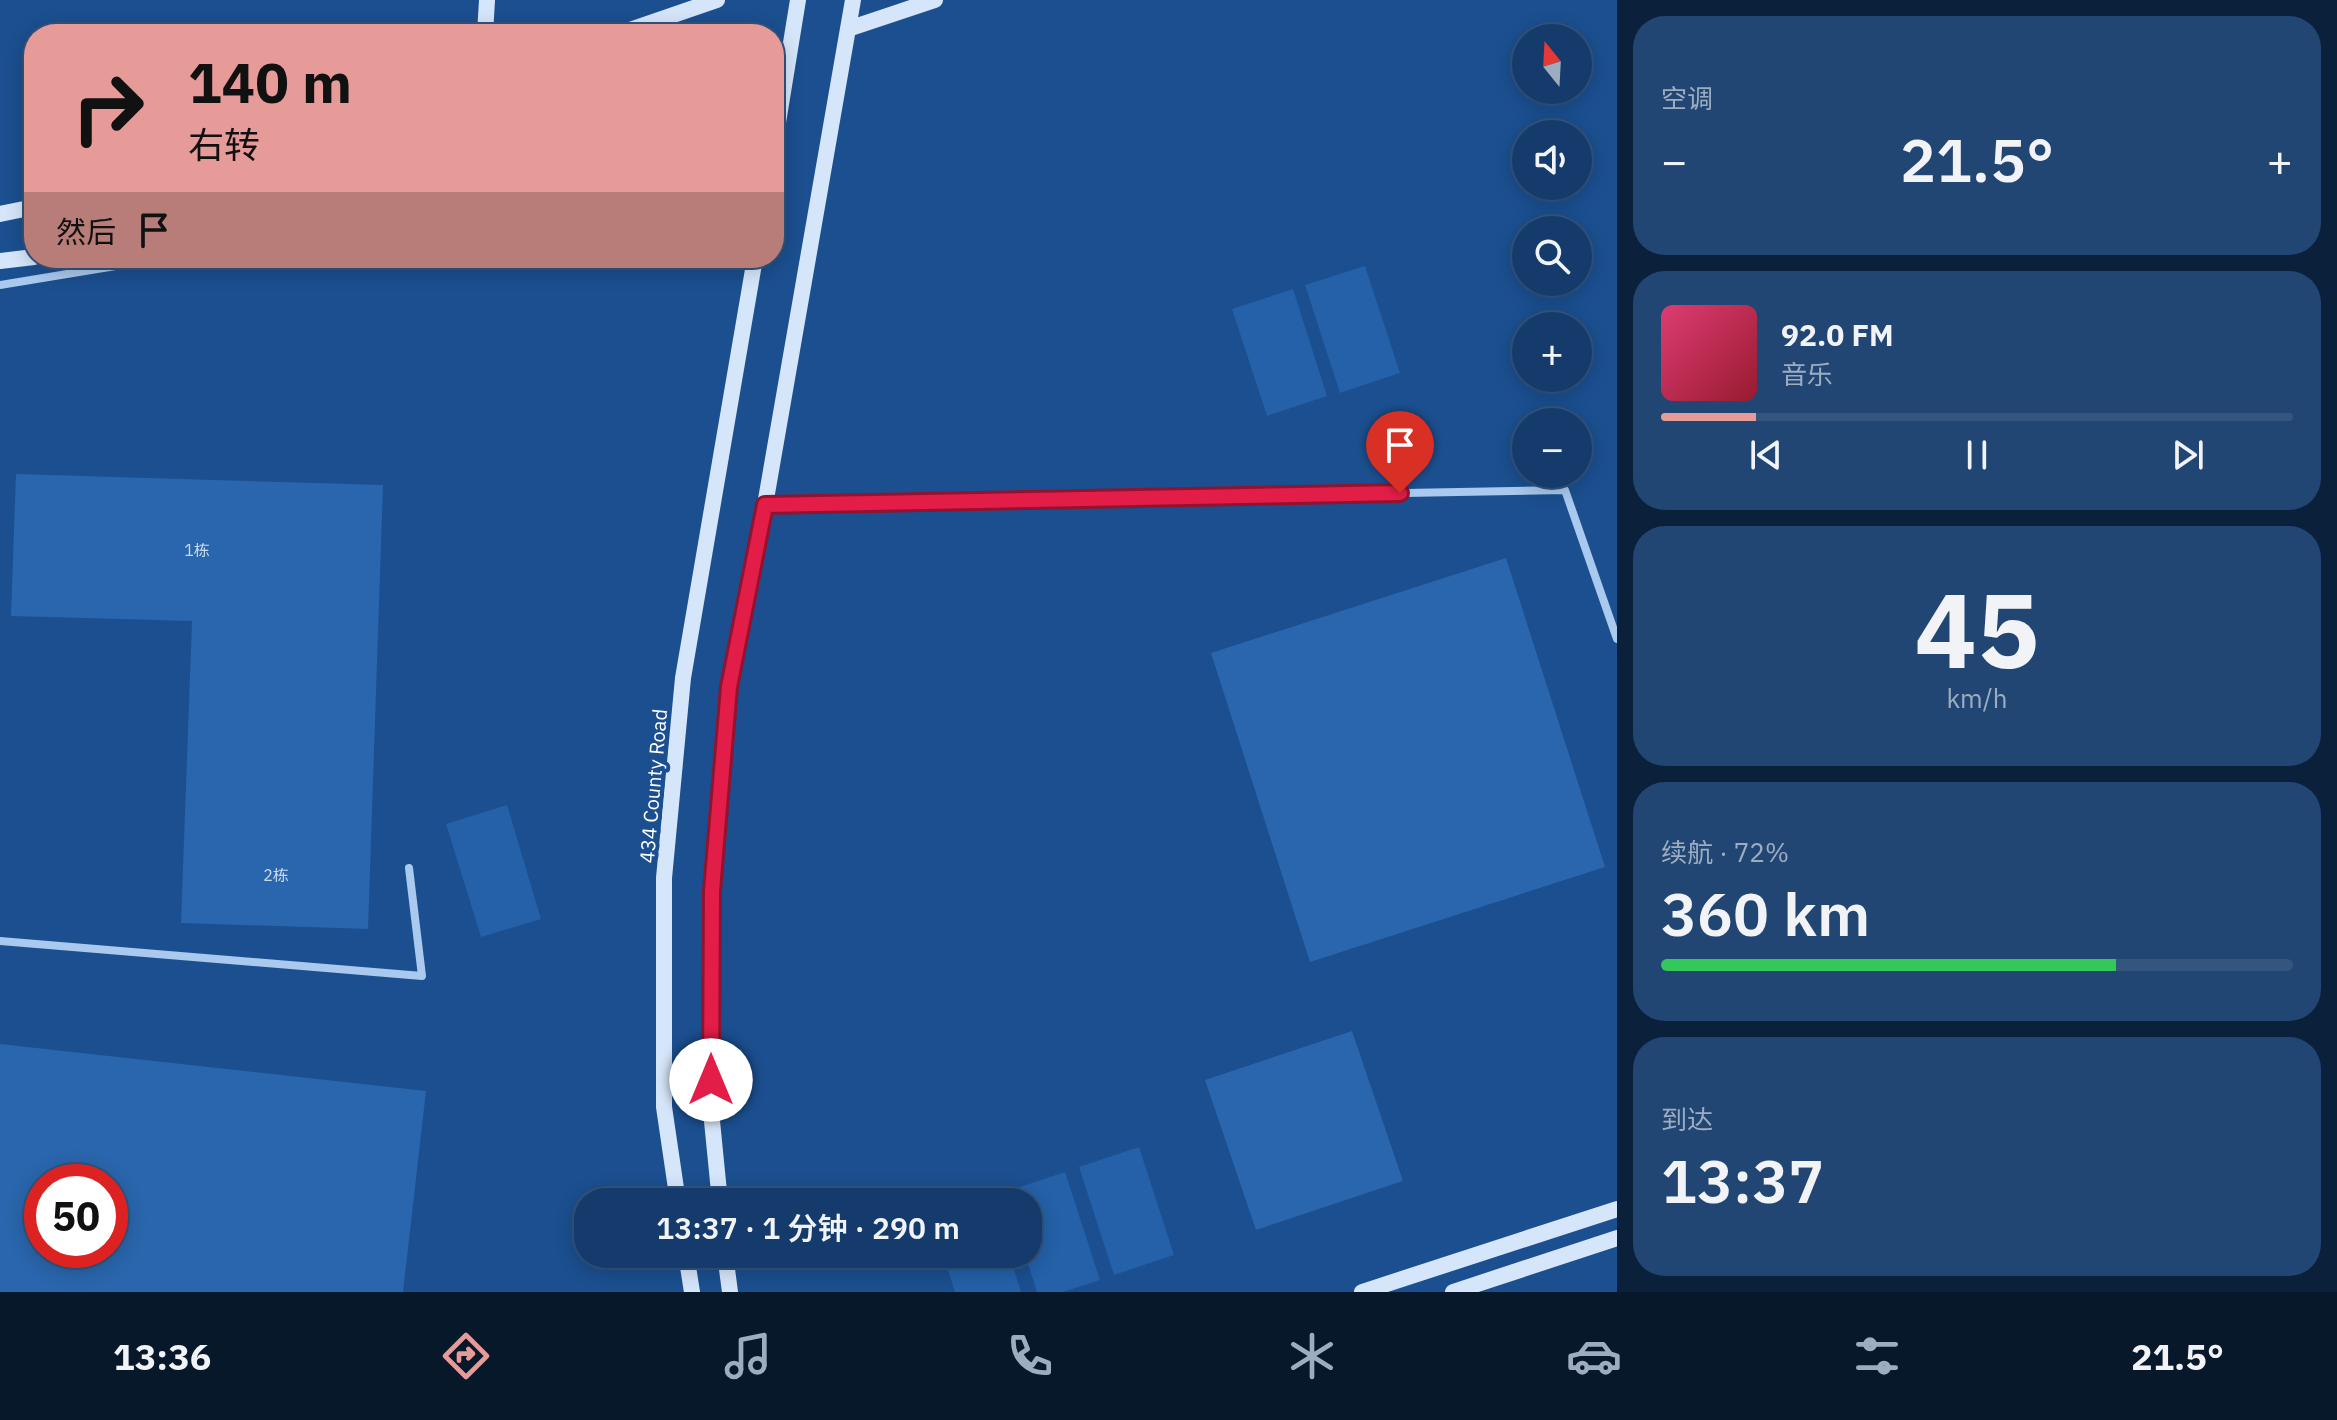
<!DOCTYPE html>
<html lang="zh">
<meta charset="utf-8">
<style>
:root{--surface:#143b6b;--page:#214673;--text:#f1f3f6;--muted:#9dadc1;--line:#33557e;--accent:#e69b98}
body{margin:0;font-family:"IBM Plex Sans","Noto Sans SC",sans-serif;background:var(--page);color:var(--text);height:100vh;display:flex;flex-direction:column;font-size:30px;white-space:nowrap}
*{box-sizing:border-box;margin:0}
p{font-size:26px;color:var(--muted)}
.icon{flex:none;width:44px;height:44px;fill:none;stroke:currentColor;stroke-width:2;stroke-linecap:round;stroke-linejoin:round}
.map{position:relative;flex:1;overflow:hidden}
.side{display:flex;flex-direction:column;gap:16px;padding:16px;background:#0b203b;width:720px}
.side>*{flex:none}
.guide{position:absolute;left:24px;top:24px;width:760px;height:244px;border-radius:32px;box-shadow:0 4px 20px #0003,0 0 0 2px var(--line);background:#e69b98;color:#111;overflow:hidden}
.needle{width:52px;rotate:342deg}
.controls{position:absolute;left:1512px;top:24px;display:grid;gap:16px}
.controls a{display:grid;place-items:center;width:80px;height:80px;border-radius:50%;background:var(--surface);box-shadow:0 4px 20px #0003,0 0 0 2px var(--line);font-size:40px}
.speed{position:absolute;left:24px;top:1164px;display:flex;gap:16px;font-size:40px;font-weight:700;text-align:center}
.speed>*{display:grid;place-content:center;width:104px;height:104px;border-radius:50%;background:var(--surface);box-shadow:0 4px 20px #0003,0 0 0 2px var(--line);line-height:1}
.speed .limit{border:12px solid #d22;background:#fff;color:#111}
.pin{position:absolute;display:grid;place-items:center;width:68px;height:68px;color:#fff;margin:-82px -34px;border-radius:50% 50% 50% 0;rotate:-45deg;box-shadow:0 0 8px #0007}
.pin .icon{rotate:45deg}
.me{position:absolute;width:88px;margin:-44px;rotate:0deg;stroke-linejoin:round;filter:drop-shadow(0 0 6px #0008)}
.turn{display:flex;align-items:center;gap:28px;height:168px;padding:0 32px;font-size:36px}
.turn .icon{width:104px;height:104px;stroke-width:2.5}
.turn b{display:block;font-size:56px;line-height:68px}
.then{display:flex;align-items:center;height:76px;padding:0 32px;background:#0003;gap:16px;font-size:30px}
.big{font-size:60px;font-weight:600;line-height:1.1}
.side .card{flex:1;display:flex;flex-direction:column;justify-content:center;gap:12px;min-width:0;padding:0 28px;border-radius:32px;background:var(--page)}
.side .dial{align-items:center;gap:0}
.dial b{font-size:104px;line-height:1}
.song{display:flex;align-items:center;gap:24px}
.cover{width:96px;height:96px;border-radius:12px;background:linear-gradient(135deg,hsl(340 70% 55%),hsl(350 70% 35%))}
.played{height:8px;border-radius:4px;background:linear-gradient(90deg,var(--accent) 15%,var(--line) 15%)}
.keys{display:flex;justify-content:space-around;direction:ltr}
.heat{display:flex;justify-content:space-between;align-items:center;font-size:44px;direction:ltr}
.charge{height:12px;border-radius:6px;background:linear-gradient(90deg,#34c759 72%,var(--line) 0)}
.trip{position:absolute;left:574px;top:1188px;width:468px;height:80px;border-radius:32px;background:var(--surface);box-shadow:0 4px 20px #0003,0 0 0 2px var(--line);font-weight:600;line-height:80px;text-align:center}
.tabs{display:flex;height:128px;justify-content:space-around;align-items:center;background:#08182b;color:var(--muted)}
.tabs .icon{width:56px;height:56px}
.tabs .on{color:var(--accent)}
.tabs b{font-size:36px;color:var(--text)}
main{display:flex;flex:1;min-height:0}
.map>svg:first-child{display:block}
.green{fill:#2461a8}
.building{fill:#2a66ad;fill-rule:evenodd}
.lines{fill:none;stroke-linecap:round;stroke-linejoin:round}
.street{stroke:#a9c9ee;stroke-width:8}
.secondary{stroke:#d6e6fa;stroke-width:16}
.route-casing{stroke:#92132f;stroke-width:20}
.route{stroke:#e11d48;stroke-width:14}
.labels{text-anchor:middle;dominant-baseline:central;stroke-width:8;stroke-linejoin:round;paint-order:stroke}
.number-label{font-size:16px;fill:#cad9ea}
.street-label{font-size:20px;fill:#fff;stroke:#1b4f8f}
</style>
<main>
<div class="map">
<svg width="1617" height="1292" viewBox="0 0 1617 1292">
<rect width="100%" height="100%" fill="#1b4f8f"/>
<path class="green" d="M1365,266L1400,373L1340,393L1305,285Z
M1293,289L1327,396L1267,416L1232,309Z
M507,805L541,919L481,937L446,824Z
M1139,1147L1174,1255L1114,1275L1079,1167Z
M1065,1172L1100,1280L1063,1292H1037L1025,1254H1028V1202H1008L1005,1192Z
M943,1254H1009L1021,1292H955Z"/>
<path class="building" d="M16,474L383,485L368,929L181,923L192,621L11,616Z
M1506,558L1605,867L1310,962L1211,653Z
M1352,1031L1403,1181L1256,1230L1205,1080Z
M0,1044L426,1091L403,1292H0ZM42,1182H110V1250H42Z"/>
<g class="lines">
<path class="street" d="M0,285L164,258
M765,505L1565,490L1617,639
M0,941L422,976L409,868"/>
<path class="secondary" d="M848,29L935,0
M485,34L487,0
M618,34L717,0
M774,147L798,0
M0,214L34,207
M0,261L34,257
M678,1202L664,1107V878L683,678L755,258
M720,1202L711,1111L712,891L729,687L765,505L853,0
M686,1254L692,1292
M725,1254L730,1292
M1362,1292L1617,1209
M1453,1292L1617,1238"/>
</g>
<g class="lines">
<defs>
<path id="route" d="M711,1080L712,891L729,687L765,505L1400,493"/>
</defs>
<use href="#route" class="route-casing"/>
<use href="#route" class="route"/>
</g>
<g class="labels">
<g class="number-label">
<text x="197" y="550">1栋</text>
<text x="276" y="875">2栋</text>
</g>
<g class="street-label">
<text transform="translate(653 786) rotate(-85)">434 County Road</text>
</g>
</g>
</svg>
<div class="controls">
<a><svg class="needle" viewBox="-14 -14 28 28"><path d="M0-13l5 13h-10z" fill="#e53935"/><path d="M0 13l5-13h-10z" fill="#9dadc1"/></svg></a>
<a><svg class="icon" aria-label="sound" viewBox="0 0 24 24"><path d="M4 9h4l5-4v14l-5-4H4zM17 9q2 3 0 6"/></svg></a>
<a><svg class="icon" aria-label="search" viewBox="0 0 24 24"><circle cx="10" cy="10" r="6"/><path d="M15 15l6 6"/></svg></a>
<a>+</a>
<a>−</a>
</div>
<div class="speed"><div class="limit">50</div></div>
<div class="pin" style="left:1400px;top:493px;background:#d93025"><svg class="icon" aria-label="arrive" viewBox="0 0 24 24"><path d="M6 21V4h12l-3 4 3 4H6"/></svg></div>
<svg class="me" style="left:711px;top:1080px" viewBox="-20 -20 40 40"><circle r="19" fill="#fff"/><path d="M0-13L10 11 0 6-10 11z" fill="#e11d48"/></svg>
<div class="trip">13:37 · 1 分钟 · 290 m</div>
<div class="guide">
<div class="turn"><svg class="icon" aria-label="right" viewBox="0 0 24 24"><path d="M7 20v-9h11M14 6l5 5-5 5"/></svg><div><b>140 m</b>右转</div></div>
<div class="then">然后<svg class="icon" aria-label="arrive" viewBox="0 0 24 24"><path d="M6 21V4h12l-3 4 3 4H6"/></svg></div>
</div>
</div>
<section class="side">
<div class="card"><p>空调</p>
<div class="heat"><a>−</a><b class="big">21.5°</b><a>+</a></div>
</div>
<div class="card">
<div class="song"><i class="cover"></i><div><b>92.0 FM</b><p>音乐</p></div></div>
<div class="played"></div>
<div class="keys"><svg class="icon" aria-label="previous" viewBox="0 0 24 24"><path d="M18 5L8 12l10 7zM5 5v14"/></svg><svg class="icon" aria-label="pause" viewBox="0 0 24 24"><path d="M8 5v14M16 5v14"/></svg><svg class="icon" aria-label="next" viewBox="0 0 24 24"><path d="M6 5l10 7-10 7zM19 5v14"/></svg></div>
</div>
<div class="card dial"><b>45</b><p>km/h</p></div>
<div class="card"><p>续航 · 72%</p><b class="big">360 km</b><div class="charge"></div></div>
<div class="card"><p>到达</p><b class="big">13:37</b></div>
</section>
</main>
<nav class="tabs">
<b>13:36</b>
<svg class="icon on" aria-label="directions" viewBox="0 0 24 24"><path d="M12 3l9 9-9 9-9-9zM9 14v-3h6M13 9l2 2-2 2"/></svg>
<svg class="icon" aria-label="music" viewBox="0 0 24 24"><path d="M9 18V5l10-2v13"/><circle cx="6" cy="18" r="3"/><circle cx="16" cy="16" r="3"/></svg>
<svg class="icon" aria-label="phone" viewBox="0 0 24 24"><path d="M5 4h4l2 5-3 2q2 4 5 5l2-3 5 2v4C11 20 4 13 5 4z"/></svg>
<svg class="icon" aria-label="climate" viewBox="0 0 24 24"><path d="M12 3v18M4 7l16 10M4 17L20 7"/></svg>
<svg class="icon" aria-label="car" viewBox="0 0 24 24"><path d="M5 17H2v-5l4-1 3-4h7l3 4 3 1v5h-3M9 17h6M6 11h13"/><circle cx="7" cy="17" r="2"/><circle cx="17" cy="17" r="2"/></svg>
<svg class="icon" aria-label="filters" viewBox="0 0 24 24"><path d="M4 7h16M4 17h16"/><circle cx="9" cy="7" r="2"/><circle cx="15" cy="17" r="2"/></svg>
<b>21.5°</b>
</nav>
